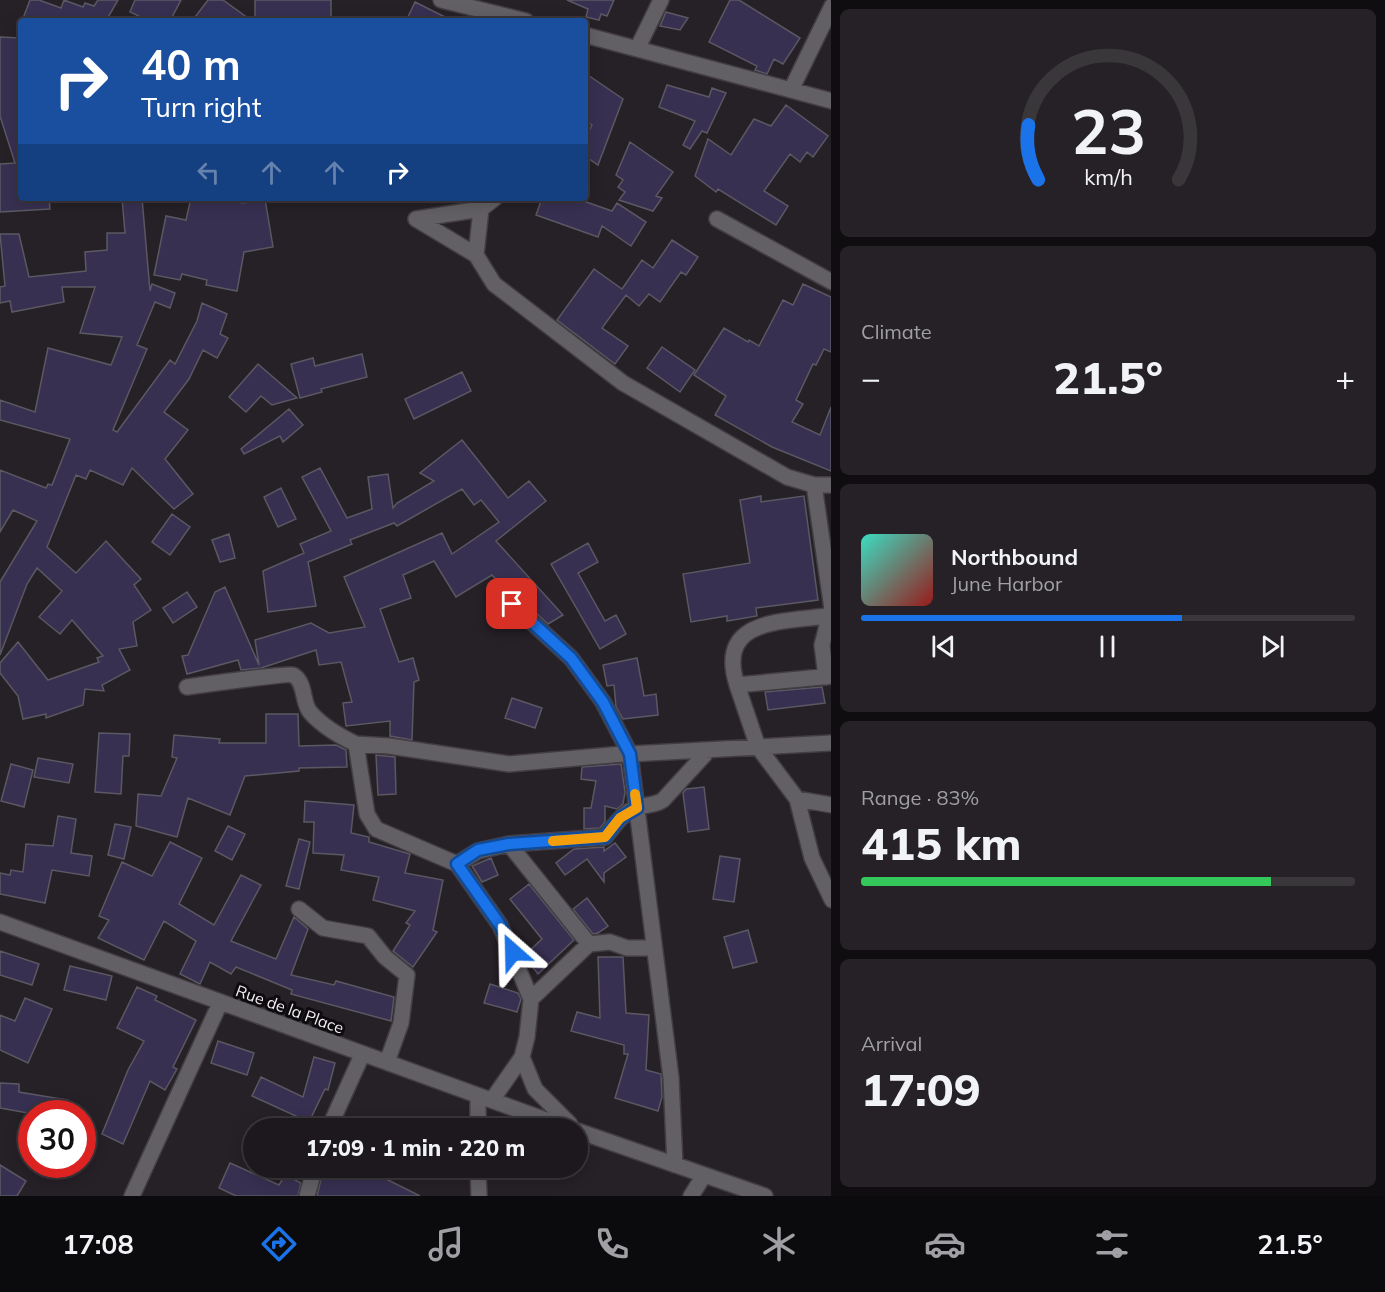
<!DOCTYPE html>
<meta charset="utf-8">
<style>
:root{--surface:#1c181d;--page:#252126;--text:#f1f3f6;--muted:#a0a0a4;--line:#3a373b;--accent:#1a73e8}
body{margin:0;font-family:Mulish,sans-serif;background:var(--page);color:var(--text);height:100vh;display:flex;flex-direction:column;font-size:22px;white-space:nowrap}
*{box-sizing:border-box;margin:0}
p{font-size:20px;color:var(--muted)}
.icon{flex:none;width:33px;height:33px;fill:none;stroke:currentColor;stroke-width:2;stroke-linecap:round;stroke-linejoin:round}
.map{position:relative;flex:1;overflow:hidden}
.details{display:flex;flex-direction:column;gap:9px;padding:9px;background:#0f0d10;width:554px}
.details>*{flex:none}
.banner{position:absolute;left:18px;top:18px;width:570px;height:183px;border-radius:6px;box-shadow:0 3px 15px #0003,0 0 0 2px var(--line);background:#1a4fa0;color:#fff;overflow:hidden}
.speed{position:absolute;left:18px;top:1100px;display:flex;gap:12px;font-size:30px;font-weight:700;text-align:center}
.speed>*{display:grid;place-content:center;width:78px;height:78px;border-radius:50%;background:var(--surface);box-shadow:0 3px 15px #0003,0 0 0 2px var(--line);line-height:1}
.speed .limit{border:9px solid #d22;background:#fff;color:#111}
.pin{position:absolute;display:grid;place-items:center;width:51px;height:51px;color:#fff;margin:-26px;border-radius:12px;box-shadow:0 3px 9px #0006}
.me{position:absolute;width:66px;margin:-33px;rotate:335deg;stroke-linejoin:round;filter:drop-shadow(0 0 4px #0008)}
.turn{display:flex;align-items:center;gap:21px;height:126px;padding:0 24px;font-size:27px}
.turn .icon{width:78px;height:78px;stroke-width:2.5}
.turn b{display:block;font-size:42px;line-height:51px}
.lanes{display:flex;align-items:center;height:57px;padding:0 24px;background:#0003;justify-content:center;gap:30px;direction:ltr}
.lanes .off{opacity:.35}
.big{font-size:45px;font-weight:800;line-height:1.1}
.details .widget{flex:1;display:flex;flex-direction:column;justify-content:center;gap:9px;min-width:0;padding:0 21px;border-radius:9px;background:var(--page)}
.details .dial{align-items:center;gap:0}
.dial svg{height:156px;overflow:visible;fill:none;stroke:var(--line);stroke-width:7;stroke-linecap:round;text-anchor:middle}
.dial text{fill:var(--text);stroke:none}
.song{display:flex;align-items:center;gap:18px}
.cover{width:72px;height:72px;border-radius:9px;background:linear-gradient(135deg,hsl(170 70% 55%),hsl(0 70% 35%))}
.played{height:6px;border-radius:3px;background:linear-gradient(90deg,var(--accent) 65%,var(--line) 65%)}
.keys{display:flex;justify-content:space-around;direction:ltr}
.heat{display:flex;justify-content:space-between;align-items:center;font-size:33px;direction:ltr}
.charge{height:9px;border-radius:4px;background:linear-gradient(90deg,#34c759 83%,var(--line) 0)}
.trip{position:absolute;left:243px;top:1118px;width:345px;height:60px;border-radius:30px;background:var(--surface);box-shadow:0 3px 15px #0003,0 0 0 2px var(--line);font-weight:800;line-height:60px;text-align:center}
.menu{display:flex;height:96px;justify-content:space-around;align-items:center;background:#0b0a0c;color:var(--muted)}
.menu .icon{width:42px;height:42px}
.menu .active{color:var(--accent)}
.menu b{font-size:27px;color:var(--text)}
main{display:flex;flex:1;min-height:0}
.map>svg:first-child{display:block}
.building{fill:#383051;stroke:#5a5862;stroke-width:1.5}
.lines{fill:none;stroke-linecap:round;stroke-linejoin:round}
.minor-casing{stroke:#433d43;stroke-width:18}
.minor{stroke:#626064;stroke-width:15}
.route-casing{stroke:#114b97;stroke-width:15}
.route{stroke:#1a73e8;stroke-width:10}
.slow{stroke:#f59e0b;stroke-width:10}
.labels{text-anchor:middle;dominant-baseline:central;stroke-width:6;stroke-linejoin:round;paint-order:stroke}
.street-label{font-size:16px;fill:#f2edf2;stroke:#0d0b0e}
</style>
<main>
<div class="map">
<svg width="832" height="1196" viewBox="0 0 832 1196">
<rect width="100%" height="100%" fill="#262027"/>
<path class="building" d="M30,0H39L61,8L64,0L83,7L85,3L94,6L98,0H118L107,19L112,21H22Z
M135,0H181L170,21H149L130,12Z
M208,0H223L252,21H192Z
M255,0H331V21H255Z
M567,0H614L607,16L601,14L599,20L586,17L588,9Z
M730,0H739L800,38L783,64L774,59L767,74L755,70L757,66L709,42Z
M415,2L453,21H406Z
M666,12L688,18L680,30L660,26Z
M0,37L21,38V198H49L50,209L0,212V164L15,163L0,116Z
M585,73L623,99L598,165L585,156V139L592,125L585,120Z
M667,85L709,97L712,88L726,93L707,133L702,131L690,149L683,145L695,121L659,107Z
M786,105L828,136L813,157L807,152L800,162L790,154L764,191L788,206L776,225L718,189L716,192L695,176L708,139L731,155L754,119L771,126Z
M630,142L673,172L656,196L662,198L653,211L619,200L625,192L618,187L623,180L616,175Z
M122,198H142L150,291L152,284L175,293L170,308L155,302L137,345L147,349L113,430L117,432L170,360L175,364L197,321L202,303L227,314L220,334L228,338L217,358L203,350L189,379L164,412L188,430L165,459L193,494L174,509L132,468L123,485L90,470L86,479L76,475L47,547L76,573L106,541L141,579L134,585L151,610L133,622L137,646L119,649L130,670L102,685L104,691L85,689L83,705L46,718V714L23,719L18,696L0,673V663L18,642L48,680L99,662L97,658L103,656L72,620L60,634L39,617L62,591L37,568L27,584L0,655V582L37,521L13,510L0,532V470L46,488L48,484L52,485L70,439L0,420V400L35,412L48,348L111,365L122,337L80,333L95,287H62L64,302L12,312L10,301L0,303V287L5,286L0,234H19L29,277L86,271L85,252L107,250V233H125Z
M191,198H219L243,203L265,199L273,247L244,252L237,291L206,285L207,280L182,274L180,280L154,275L166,216L186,220Z
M542,198H575L612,211L617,203L646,222L631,246L602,226L598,237L536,215Z
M672,240L698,257L686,275L681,272L660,302L649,294L639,306L626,295L602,328L628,346L615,364L557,320L594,269L622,289L642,260L653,268Z
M803,284L831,297V352L824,349L816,365L813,364L796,400L803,404L792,422L820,435L831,407V471L772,447L715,415L726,396L694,375L724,328L748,342L749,340L759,346L783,300L793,305Z
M662,347L695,370L680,392L647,368Z
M362,354L367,377L321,389L322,392L300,398L291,364L313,358L315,366Z
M258,364L297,398L272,405L261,396L246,412L229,397Z
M462,372L471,391L414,419L405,399Z
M289,409L303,425L283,442L280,436L244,454L241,449Z
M462,440L508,498L529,481L546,501L496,541L563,615L548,624L534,611L523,593L519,597L510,595L492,575L456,597L434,561L403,575L411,598L380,609L399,662L413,658L419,680L414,682L412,740L390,736V721L346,726L343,703L352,702L341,662L319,665L316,650L261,668L241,670L238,660L187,674L182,656L188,655L215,592L225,587L259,665L255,640L311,623L329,633L365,627L344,577L442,533L452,554L499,522L481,500L474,505L462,489L397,526L394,523L350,540L352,544L308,562L316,606L268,612L263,571L304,553L300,544L331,531L302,477L320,468L347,518L372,509L368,477L388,474L393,508L397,503L434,481L420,473Z
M281,488L296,519L278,527L264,497Z
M761,496V502L804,496L818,600L756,608L757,616L727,621V616L691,622L683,574L750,563L740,500Z
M172,514L190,527L170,555L152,542Z
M229,534L235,558L220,562L212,540Z
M588,543L598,562L578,573L605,621L616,615L626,634L600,649L551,564Z
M187,592L197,607L173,623L163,608Z
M637,658L644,696L656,694L658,715L623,719L616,707L614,685L607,686L603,665Z
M822,687L825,703L768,710L765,692Z
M512,698L542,708L535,728L505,718Z
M266,714H298L299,746L336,745L346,750L347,767L299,768V771L245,776L230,815L188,798L177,837L136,826L138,794L161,796L177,758L172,757L174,735L220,739L219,743H266Z
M99,733L130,734L129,756H123L121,794L95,792Z
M376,755L395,757L396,794L378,795Z
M38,758L73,764L69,783L34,777Z
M11,764L33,770L24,807L1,801Z
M621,764L625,792L623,804L617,809L605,806V822L600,828L584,829V808H591L596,781L581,779L582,767Z
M704,787L709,829L688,832L683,793L686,789Z
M305,801L354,805L351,833L369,837V842L410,854L405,873L443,880L433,930L437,932L413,967L393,951L410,925L406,923L415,911L373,900L379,877L341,870L344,855L313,853L314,822H304Z
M58,816L76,819L71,853L92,856L89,876L52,870L45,903L0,894V873L10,875L11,870L23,872L26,844L53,846Z
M115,824L131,827L124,859L108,855Z
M228,826L245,834L232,860L215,851Z
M299,839L310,842L299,889L286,886Z
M170,842L202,858L179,904L214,925L241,875L261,885L231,941L276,959L294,917L308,929L291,975L334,985L336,981L394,997L391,1021L291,994L292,990L236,967L231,974L210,962L200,984L180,974L196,941L164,921L144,960L98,938L109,920L99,916L122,862L152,876Z
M615,843L626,857L604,873V882L587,859L565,875L556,863L574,849L604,847V851Z
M720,856L740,859L734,902L713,899Z
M491,858L498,875L482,882L472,866Z
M529,884L574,940L538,974L524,956L542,939L510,899Z
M587,898L608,926L598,933L593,934L573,909Z
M748,930L757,962L733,968L724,937Z
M0,951L39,964L32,985L0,975Z
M598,957H623L626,1013L649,1015L646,1070L661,1074L662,1097L658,1111L615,1098L628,1054H624V1045L571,1031L577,1012L600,1018Z
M70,966L112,976L106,1000L64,990Z
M490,984L518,993L521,999L517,1012L484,1003Z
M137,987L157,996L155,1000L196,1020L173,1067L177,1069L165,1090L150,1081L123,1144L102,1134L128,1070L144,1041L117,1028Z
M25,998L52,1009L28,1063L0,1050V1015L15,1021Z
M218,1041L254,1053L247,1075L211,1063Z
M314,1057L335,1063L328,1090L325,1089L309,1122L252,1096L261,1077L303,1097Z
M0,1083L19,1084V1092L68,1100L66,1113H28L0,1108Z
M230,1163L279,1185L285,1175L301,1183L298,1196H236L219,1188Z
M0,1165L26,1181L17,1196H0Z
M324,1167H362L420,1196H317Z"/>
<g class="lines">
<defs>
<path id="minor" d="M441,0L526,21
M585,35L832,101
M638,47L661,0
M791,90L832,6
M495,198L481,209L476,255L494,284L623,383L787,477L814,485H832
M416,219L476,255
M416,219L481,209
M717,219L832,282
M814,485L832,609
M512,604L571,658L603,702L630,754L671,1078L675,1165
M832,676L737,685L758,747L797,799L812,858L832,900
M826,677L822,645L831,610
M737,685C716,619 780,622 827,616
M187,687C201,685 288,673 293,675C306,682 302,703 310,712C323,727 339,736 356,744L367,814L376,829L457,864L500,925L531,999L527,1037L522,1057L492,1100
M356,744L389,746L509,764L623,754
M630,754L832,743
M797,799L832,805
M509,844L589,944L610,942L627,948H653
M457,864L478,851L509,844L605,837C614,826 622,813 636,808C646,804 654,806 663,800L708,751
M299,909L323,928L368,936L385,957L407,975L401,1023L387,1062
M0,922L568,1128
M531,999L589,944
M522,1057L535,1089L570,1124
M329,1128L362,1055
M478,1128V1096
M578,1131L765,1196
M478,1167L479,1196
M132,1196L220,1003
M307,1196L315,1167
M691,1196L703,1177"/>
</defs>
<use href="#minor" class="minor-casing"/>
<use href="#minor" class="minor"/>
</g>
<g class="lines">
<defs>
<path id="route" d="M512,604L571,658L603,702L630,754L637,808L620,818L605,837L509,844L478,850L457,864L500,925L513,952"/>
</defs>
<use href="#route" class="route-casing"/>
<use href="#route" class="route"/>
<path class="slow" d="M553,841L605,837L620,818L637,808L635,794"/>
</g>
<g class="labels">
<g class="street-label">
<text transform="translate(290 1009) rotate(20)">Rue de la Place</text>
</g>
</g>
</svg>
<div class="speed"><div class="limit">30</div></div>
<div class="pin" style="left:512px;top:604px;background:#d93025"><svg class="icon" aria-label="arrive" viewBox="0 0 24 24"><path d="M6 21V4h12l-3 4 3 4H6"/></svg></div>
<svg class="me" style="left:513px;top:952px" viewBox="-20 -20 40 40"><path d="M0-17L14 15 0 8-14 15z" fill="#1a73e8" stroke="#fff" stroke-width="4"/></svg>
<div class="trip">17:09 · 1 min · 220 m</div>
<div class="banner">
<div class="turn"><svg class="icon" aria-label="right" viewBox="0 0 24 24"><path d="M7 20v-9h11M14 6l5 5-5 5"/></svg><div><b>40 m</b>Turn right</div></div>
<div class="lanes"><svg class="icon off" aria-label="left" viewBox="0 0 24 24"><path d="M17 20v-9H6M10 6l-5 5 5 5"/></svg><svg class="icon off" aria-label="ahead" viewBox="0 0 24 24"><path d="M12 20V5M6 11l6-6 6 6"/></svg><svg class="icon off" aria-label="ahead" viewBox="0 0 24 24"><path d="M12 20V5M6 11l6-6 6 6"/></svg><svg class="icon" aria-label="right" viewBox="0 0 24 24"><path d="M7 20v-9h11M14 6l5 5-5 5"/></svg></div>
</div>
</div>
<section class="details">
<div class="widget dial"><svg viewBox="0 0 100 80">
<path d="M14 69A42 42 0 1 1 86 69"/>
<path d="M14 69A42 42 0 0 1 9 41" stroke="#1a73e8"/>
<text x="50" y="56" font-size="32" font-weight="700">23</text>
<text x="50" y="72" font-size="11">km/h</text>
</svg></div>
<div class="widget"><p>Climate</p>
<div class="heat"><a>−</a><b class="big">21.5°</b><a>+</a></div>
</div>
<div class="widget">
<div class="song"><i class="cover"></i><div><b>Northbound</b><p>June Harbor</p></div></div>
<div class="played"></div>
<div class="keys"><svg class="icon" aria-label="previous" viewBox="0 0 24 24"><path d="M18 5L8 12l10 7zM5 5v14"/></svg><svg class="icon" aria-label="pause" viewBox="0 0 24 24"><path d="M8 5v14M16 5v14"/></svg><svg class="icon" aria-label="next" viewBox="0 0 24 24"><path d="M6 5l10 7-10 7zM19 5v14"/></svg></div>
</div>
<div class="widget"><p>Range · 83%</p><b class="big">415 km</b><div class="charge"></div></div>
<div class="widget"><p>Arrival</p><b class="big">17:09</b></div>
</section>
</main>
<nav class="menu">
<b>17:08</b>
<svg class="icon active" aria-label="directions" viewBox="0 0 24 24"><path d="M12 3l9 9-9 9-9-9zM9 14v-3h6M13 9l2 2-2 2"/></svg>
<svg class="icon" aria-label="music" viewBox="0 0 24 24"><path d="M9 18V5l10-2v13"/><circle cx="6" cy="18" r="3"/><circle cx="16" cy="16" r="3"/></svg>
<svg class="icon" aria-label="phone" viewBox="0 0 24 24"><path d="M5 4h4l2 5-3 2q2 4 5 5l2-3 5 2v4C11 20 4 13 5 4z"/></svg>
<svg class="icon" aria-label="climate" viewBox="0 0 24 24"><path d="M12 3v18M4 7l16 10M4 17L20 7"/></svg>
<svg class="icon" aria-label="car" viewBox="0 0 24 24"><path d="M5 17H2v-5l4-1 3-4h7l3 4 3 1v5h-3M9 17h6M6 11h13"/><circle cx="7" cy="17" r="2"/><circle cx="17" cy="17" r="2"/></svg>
<svg class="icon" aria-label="filters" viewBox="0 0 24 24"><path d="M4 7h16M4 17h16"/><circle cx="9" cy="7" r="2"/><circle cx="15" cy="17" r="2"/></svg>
<b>21.5°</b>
</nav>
